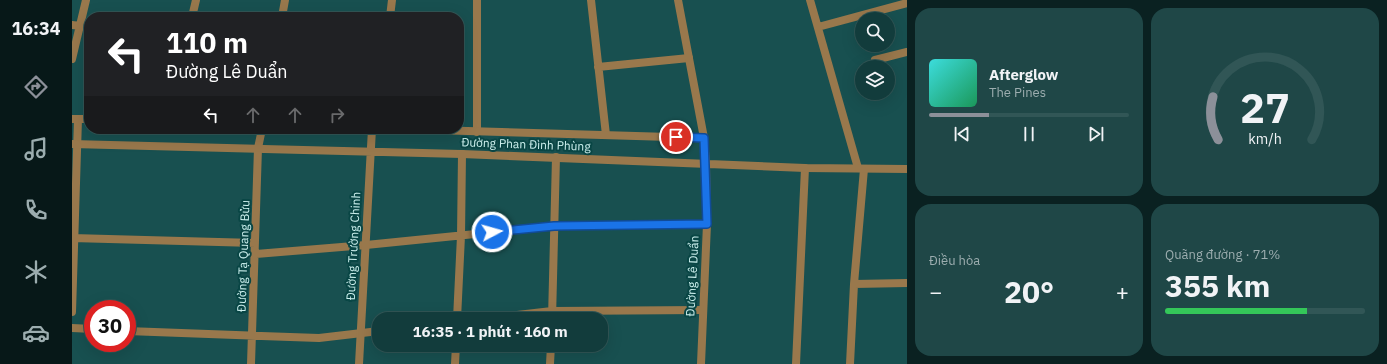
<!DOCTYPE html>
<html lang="vi">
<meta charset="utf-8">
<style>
:root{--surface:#123c3c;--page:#1f4747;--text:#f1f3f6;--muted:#9cadaf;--line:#315656;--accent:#8c9099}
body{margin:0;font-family:"IBM Plex Sans",sans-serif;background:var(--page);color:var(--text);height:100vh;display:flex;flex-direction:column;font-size:15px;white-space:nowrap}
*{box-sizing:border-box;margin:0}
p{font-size:13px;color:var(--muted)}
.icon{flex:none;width:22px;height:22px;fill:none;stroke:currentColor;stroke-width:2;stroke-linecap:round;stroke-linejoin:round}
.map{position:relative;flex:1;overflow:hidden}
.drawer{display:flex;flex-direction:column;gap:8px;padding:8px;background:#0a2121;width:480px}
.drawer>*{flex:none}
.top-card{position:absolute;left:12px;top:12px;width:380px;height:122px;border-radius:16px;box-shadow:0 4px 16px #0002,0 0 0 1px var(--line);background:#202124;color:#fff;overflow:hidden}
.fabs{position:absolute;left:783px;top:12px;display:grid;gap:8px}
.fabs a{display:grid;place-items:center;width:40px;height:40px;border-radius:50%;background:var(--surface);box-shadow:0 4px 16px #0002,0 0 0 1px var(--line);font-size:20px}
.speed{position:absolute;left:12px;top:300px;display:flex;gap:8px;font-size:20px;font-weight:700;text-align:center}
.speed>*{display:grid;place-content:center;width:52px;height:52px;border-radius:50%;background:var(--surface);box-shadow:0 4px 16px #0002,0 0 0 1px var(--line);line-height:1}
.speed .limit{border:6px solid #d22;background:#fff;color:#111}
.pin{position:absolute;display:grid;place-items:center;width:34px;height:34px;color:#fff;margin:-17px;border:2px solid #fff;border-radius:50%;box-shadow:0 1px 4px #0007}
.me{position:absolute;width:44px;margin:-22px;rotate:84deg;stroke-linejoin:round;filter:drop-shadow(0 0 3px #0008)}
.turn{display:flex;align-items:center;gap:14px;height:84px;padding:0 16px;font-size:18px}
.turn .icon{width:52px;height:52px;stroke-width:2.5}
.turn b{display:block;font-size:28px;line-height:34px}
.lanes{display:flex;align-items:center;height:38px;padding:0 16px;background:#0003;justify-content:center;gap:20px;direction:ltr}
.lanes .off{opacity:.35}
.big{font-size:30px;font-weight:700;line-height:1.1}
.drawer .card{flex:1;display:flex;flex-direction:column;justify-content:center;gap:6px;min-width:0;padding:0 14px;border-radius:16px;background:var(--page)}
.drawer .dial{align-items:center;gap:0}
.dial svg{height:104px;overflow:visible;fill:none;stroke:var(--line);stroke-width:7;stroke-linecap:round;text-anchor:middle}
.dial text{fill:var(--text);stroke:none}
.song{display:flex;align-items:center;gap:12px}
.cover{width:48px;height:48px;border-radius:6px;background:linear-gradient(135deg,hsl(180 70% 55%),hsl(150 70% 35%))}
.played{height:4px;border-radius:2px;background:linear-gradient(90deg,var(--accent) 30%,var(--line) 30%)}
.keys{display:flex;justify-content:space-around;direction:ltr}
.heat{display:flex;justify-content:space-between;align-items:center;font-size:22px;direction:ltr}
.charge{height:6px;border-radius:3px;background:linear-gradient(90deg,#34c759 71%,var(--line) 0)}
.drawer .tiles{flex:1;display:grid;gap:8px;grid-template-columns:repeat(2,1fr)}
.trip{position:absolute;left:300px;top:312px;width:236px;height:40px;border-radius:16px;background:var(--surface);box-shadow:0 4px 16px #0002,0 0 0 1px var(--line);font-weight:700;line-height:40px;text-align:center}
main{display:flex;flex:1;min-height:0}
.menu{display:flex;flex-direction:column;width:72px;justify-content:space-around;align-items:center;background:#071818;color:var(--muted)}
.menu .icon{width:28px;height:28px}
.menu .current{color:var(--accent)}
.menu b{font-size:18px;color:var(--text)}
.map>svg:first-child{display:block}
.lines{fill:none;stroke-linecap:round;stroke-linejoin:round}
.minor{stroke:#99784c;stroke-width:8}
.tertiary{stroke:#99784c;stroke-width:8}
.route-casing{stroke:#114b97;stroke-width:10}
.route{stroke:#1a73e8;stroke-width:7}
.labels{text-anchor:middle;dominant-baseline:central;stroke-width:4;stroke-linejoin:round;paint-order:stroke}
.street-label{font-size:12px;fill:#cef1ef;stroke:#094645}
</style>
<main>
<nav class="menu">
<b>16:34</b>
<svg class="icon current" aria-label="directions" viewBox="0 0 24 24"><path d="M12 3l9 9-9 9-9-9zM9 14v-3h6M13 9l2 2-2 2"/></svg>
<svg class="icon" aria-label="music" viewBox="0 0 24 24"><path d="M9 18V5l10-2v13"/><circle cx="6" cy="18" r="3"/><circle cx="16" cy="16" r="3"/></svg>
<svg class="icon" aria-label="phone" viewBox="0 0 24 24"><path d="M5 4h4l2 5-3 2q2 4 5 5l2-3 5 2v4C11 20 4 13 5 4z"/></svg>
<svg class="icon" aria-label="climate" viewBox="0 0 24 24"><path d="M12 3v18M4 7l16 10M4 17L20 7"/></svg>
<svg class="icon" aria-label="car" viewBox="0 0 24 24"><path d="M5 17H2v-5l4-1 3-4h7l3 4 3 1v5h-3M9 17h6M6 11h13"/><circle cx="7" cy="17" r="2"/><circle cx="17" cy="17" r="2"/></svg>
</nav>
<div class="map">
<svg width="835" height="364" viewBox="0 0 835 364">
<rect width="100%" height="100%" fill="#185050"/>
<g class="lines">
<path class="minor" d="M519,0L534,135
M738,0L786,168
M120,17L124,0
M210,17L213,0
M318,17L320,0
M0,25L17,27
M746,27L835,3
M0,59L14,0
M803,60L835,52
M526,67L617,58
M405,132V0
M0,238L183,243
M184,254L294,245L482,226L635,224
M782,284L835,283
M0,312L6,119
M385,319L389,236L390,154
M410,319L480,311L631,310
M480,319L484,157
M0,328L21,329
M55,331L247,338L307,331
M179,364L186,148L190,129
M383,364L384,345
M478,364L479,345
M724,364L733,168
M778,364L782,284L792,169"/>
<path class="tertiary" d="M606,0L632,138L634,164L635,224L629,364
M0,119H17
M327,129L632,138
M0,144L390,154L733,168L835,169
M287,364L300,129"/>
</g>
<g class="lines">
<defs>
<path id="route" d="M420,232L482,226L635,224L632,138L604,137"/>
</defs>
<use href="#route" class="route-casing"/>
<use href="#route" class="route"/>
</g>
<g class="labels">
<g class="street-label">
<text transform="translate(454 144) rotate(2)">Đường Phan Đình Phùng</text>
<text transform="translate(281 246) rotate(-87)">Đường Trường Chinh</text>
<text transform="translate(171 256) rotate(-88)">Đường Tạ Quang Bửu</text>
<text transform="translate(620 276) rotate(-87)">Đường Lê Duẩn</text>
</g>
</g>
</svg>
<div class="fabs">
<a><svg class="icon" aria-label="search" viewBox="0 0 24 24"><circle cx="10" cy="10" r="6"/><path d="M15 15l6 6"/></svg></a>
<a><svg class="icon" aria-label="layers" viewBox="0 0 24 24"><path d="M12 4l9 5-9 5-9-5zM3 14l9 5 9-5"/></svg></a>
</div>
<div class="speed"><div class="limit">30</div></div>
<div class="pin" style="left:604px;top:137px;background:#d93025"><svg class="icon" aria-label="arrive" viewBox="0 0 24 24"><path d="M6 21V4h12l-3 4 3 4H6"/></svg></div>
<svg class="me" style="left:420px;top:232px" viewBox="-20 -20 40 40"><circle r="17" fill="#1a73e8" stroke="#fff" stroke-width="3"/><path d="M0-11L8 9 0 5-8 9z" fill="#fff"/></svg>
<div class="trip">16:35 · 1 phút · 160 m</div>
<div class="top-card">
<div class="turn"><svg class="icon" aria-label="left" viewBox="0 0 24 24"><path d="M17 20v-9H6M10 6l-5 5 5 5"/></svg><div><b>110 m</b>Đường Lê Duẩn</div></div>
<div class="lanes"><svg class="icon" aria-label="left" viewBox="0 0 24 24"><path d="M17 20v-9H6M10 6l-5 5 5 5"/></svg><svg class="icon off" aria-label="ahead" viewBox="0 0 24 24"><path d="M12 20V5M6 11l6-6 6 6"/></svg><svg class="icon off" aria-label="ahead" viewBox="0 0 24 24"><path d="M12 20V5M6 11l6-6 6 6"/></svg><svg class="icon off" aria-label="right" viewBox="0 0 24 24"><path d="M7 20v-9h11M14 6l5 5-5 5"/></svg></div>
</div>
</div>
<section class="drawer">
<div class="tiles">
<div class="card">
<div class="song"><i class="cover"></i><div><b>Afterglow</b><p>The Pines</p></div></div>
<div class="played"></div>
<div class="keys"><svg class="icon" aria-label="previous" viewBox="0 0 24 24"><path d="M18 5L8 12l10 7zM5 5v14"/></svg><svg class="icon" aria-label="pause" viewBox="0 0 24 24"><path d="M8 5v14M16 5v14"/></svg><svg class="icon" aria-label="next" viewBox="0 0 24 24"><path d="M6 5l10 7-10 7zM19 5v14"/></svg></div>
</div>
<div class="card dial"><svg viewBox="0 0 100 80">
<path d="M14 69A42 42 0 1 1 86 69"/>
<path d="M14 69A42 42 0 0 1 10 36" stroke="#8c9099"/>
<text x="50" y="56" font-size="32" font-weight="700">27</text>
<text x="50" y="72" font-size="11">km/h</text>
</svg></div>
<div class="card"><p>Điều hòa</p>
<div class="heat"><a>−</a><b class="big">20°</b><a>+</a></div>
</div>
<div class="card"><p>Quãng đường · 71%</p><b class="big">355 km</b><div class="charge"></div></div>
</div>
</section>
</main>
